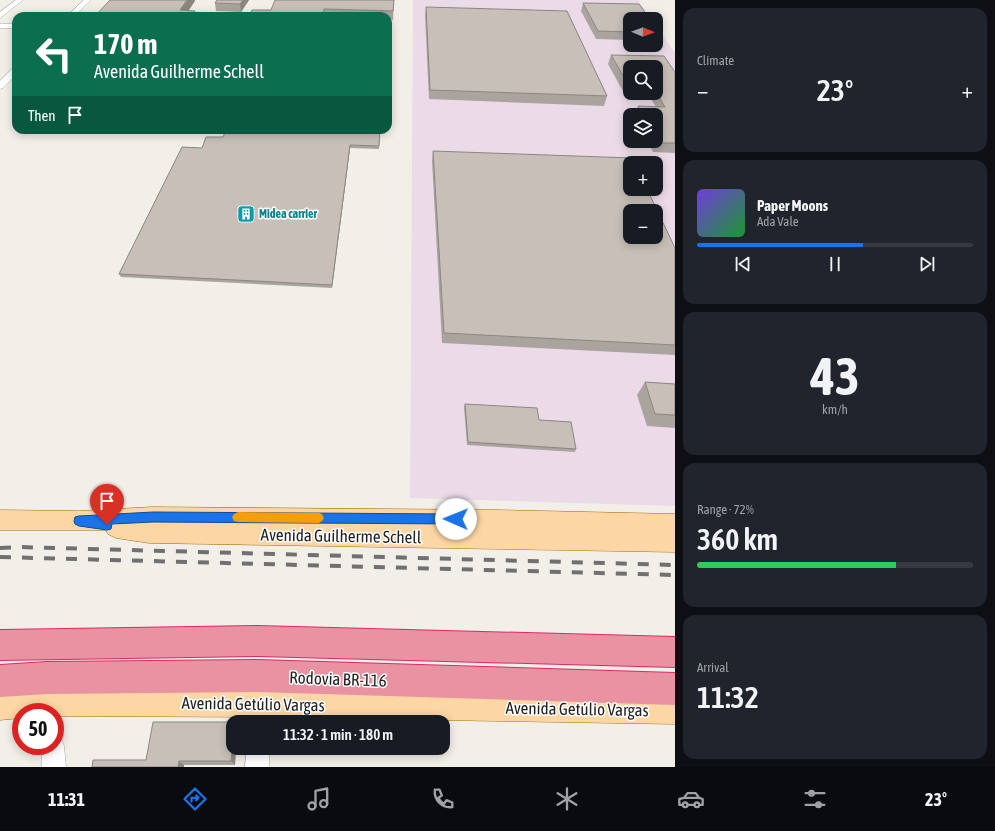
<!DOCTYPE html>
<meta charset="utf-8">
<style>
:root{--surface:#171b24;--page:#20242c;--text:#f1f3f6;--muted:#9ea1a6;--line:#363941;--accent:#1a73e8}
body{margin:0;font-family:"Asap Condensed",sans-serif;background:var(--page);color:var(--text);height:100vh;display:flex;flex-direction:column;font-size:15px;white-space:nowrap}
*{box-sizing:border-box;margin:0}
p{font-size:13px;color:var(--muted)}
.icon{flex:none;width:22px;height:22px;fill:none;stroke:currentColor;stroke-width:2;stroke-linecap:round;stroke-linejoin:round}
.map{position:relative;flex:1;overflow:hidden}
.side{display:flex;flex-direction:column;gap:8px;padding:8px;background:#0d0f14;width:320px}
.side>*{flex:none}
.top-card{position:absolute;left:12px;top:12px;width:380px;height:122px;border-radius:12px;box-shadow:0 2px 10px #0003;background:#0b6e4f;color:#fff;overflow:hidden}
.needle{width:26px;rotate:91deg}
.controls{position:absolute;left:623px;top:12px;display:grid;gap:8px}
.controls a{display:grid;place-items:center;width:40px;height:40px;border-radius:8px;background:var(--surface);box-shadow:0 2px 10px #0003;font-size:20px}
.speed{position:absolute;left:12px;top:703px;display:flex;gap:8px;font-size:20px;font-weight:700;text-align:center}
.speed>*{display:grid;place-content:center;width:52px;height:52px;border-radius:50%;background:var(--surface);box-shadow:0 2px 10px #0003;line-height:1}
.speed .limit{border:6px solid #d22;background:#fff;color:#111}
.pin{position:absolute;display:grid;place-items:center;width:34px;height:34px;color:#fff;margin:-41px -17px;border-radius:50% 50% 50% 0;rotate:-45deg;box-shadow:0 0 4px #0007}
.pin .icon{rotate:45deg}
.me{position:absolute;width:44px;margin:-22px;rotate:271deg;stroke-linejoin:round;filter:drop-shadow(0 0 3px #0008)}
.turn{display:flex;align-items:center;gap:14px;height:84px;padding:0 16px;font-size:18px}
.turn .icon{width:52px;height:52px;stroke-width:2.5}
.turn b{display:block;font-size:28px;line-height:34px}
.then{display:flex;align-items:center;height:38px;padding:0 16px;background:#0003;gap:8px;font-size:15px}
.big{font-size:30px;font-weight:600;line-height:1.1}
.side .widget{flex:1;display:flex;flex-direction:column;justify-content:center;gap:6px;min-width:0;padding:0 14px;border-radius:12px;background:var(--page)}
.side .dial{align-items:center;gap:0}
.dial b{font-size:52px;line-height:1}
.song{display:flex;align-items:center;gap:12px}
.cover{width:48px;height:48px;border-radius:6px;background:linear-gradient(135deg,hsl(260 70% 55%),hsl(130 70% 35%))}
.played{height:4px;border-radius:2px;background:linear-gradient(90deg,var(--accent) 60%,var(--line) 60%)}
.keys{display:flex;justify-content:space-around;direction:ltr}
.heat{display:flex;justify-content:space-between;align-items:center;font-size:22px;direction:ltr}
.charge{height:6px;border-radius:3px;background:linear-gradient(90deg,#34c759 72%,var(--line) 0)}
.trip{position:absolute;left:226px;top:715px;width:224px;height:40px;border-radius:12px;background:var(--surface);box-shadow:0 2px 10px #0003;font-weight:600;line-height:40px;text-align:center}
.tab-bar{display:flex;height:64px;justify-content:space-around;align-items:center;background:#090b0e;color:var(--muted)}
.tab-bar .icon{width:28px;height:28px}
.tab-bar .selected{color:var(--accent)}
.tab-bar b{font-size:18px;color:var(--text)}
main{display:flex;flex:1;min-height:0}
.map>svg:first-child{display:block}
.industrial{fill:#ebdbe8;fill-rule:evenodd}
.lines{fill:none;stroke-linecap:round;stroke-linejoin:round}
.minor-casing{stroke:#a9a9a9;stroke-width:1}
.major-casing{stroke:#a06b00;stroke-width:1}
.highway-casing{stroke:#dc2a67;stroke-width:2}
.minor{fill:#fff;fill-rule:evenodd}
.major{fill:#fcd6a4;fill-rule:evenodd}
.highway{fill:#e892a2;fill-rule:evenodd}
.rail{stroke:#707070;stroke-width:4;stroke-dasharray:11 11;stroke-linecap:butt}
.wall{fill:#aba49e;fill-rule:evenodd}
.shaded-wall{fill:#8b8681}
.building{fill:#c7bfb8;stroke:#8b8681;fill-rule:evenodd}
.route{fill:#1a73e8;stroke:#114b97}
.slow{fill:#f59e0b}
.labels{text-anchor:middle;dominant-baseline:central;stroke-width:3;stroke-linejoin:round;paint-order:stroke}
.far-culture-label{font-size:12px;font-weight:bold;fill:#0d838f;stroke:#fff;text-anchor:start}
.near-street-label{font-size:17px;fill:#222;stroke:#fff}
</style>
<main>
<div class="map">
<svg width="675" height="767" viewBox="0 0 675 767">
<rect width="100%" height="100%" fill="#f2efe9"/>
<path class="industrial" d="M413,0H638L651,19H630V45H656V26L675,53V506L410,498ZM630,67H656V93H630ZM630,115H656V141H630ZM630,163H656V189H630ZM630,211H656V237H630Z"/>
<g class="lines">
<defs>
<path id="minor" d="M16,0H23L0,18V12Z
M84,0H91L75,16H67Z
M0,24H16V28H0Z
M13,68H16V75L3,88L0,89V81Z
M262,692L270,695L273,703L271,722H249L251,703L254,695Z
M55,735L61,738L64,746L66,767H42V746H55Z
M247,748H269V767H245Z"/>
<path id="major" d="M153,507L497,510L675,514V552L149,543L116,538L108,534L106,530H0V510L79,511Z
M53,688L262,689L675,696V724L262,717L55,716V712H21V718L0,720V692Z"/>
<path id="highway" d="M258,626L675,637V667L258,656L0,660V630Z
M257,660L675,673V705L257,692L47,694L0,697V665L47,662Z"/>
</defs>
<use href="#minor" class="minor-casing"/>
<use href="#major" class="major-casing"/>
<use href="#highway" class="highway-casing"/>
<use href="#minor" class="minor"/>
<use href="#major" class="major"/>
<use href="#highway" class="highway"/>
<path class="rail" d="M0,548L19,547L675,565
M0,557L675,575"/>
</g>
<path class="wall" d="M249,0L241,12L216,11L215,3Z
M394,0L393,20L388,19V16H249L271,10Z
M583,3L630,19V40L596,39L581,11Z
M426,7L607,96L604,106L429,99L425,16Z
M656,27L660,32L656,41Z
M611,55L675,72V153L653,152L647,141H656V115H635L638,106L656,107L648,94L624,93L608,64ZM630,67H656V93H630Z
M380,130L379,149L350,148L332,288L121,277L119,274L202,148L223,137Z
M433,151L675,248V355L442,343L432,161Z
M645,382L675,384V428L647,426L637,395Z
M465,404L539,420L576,449L575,452L467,445L464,407Z
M233,748H236L235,765H184V767H92L146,760Z"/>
<path class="shaded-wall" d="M187,0H195V1L185,16L180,10Z
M243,0H249L241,12L240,4Z
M195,11L196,16H192Z
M350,145V148L332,288V285Z
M233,736V748H236L235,765L231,761Z
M179,761L184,765V767H178Z"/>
<path class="building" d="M110,0H187L180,10L195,11L192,16H95Z
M217,0H243L240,4L215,3Z
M275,0H394L393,11L324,9L322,16H249L252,10H271Z
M583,3L639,4L650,19H630V32L598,31Z
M426,7L567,11L607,96L430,90Z
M656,27L660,32H656Z
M611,55L664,56L675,72V143H657L656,141V115H643L638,106L665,107L656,92V67H630V84H628Z
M226,130H380L379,146L350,145L332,285L119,274L182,147L202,148L206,137H223Z
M433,151L632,158L634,163H630V189H647L675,248V345L444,333ZM630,211H656V237H630Z
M645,382L675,384V415L655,414Z
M465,404L537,408L539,420L571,422L576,449L468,442Z
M153,722H233V736L231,761H179L178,767H92L93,760H146Z"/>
<path class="route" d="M153,512L456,514L459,516L461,519L459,523L456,524L153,522L112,524L111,529L107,530L79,526L75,524L74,521L75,517L79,516Z"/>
<path class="slow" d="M238,512L319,513L322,514L324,518L322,521L319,523L238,522L234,521L232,517L234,514Z"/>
<defs>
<symbol id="building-square" viewBox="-11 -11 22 22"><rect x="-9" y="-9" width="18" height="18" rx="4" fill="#0f9aa8" stroke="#fff"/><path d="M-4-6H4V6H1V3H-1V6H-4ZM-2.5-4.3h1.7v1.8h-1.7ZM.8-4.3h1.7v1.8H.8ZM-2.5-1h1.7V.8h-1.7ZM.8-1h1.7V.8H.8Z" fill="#fff"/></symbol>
</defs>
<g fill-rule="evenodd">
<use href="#building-square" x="236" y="204" width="20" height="20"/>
</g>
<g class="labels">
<g class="far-culture-label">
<text x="259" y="214">Midea carrier</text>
</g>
<g class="near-street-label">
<text transform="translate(341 536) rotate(1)">Avenida Guilherme Schell</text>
<text transform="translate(338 679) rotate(2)">Rodovia BR-116</text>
<text transform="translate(253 704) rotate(1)">Avenida Getúlio Vargas</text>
<text transform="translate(577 709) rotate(1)">Avenida Getúlio Vargas</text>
</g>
</g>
</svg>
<div class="controls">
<a><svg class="needle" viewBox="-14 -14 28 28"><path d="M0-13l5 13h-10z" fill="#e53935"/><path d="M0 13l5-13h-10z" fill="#9ea1a6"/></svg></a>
<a><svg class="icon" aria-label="search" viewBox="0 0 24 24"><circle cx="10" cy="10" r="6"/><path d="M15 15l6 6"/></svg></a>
<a><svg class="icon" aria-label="layers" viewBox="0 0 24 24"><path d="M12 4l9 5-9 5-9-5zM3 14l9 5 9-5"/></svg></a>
<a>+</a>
<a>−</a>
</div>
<div class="speed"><div class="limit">50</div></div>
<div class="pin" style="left:107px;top:525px;background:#d93025"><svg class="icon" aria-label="arrive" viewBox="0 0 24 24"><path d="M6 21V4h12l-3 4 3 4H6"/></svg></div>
<svg class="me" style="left:456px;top:519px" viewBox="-20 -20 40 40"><circle r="19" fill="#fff"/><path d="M0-13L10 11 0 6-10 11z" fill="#1a73e8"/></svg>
<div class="trip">11:32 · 1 min · 180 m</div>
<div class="top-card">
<div class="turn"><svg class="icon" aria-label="left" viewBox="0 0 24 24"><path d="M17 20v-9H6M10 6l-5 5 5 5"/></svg><div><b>170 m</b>Avenida Guilherme Schell</div></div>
<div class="then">Then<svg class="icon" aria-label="arrive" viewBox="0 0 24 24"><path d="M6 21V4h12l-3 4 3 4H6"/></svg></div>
</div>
</div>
<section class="side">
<div class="widget"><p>Climate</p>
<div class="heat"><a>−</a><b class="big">23°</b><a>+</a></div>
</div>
<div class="widget">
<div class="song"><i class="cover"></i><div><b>Paper Moons</b><p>Ada Vale</p></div></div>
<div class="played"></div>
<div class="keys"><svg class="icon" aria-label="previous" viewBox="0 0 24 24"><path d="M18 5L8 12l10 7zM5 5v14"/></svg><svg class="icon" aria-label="pause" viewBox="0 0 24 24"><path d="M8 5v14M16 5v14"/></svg><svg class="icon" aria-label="next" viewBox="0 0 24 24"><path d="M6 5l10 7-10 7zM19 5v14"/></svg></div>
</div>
<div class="widget dial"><b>43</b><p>km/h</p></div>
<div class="widget"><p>Range · 72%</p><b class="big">360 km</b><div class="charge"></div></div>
<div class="widget"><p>Arrival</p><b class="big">11:32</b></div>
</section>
</main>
<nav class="tab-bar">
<b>11:31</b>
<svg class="icon selected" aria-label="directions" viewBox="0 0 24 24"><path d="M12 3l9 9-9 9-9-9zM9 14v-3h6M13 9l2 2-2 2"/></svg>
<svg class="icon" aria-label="music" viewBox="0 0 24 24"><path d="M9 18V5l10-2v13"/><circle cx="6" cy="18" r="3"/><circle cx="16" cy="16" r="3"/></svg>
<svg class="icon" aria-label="phone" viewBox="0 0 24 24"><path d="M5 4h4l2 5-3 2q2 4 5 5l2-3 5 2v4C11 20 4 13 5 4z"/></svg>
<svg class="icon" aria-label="climate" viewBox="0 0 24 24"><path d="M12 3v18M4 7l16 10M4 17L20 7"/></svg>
<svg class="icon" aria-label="car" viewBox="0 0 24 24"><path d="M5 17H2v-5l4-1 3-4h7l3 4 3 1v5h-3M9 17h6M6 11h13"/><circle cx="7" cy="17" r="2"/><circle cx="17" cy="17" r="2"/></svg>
<svg class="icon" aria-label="filters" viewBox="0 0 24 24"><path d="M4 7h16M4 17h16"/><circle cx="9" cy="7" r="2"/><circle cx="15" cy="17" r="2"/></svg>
<b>23°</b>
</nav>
